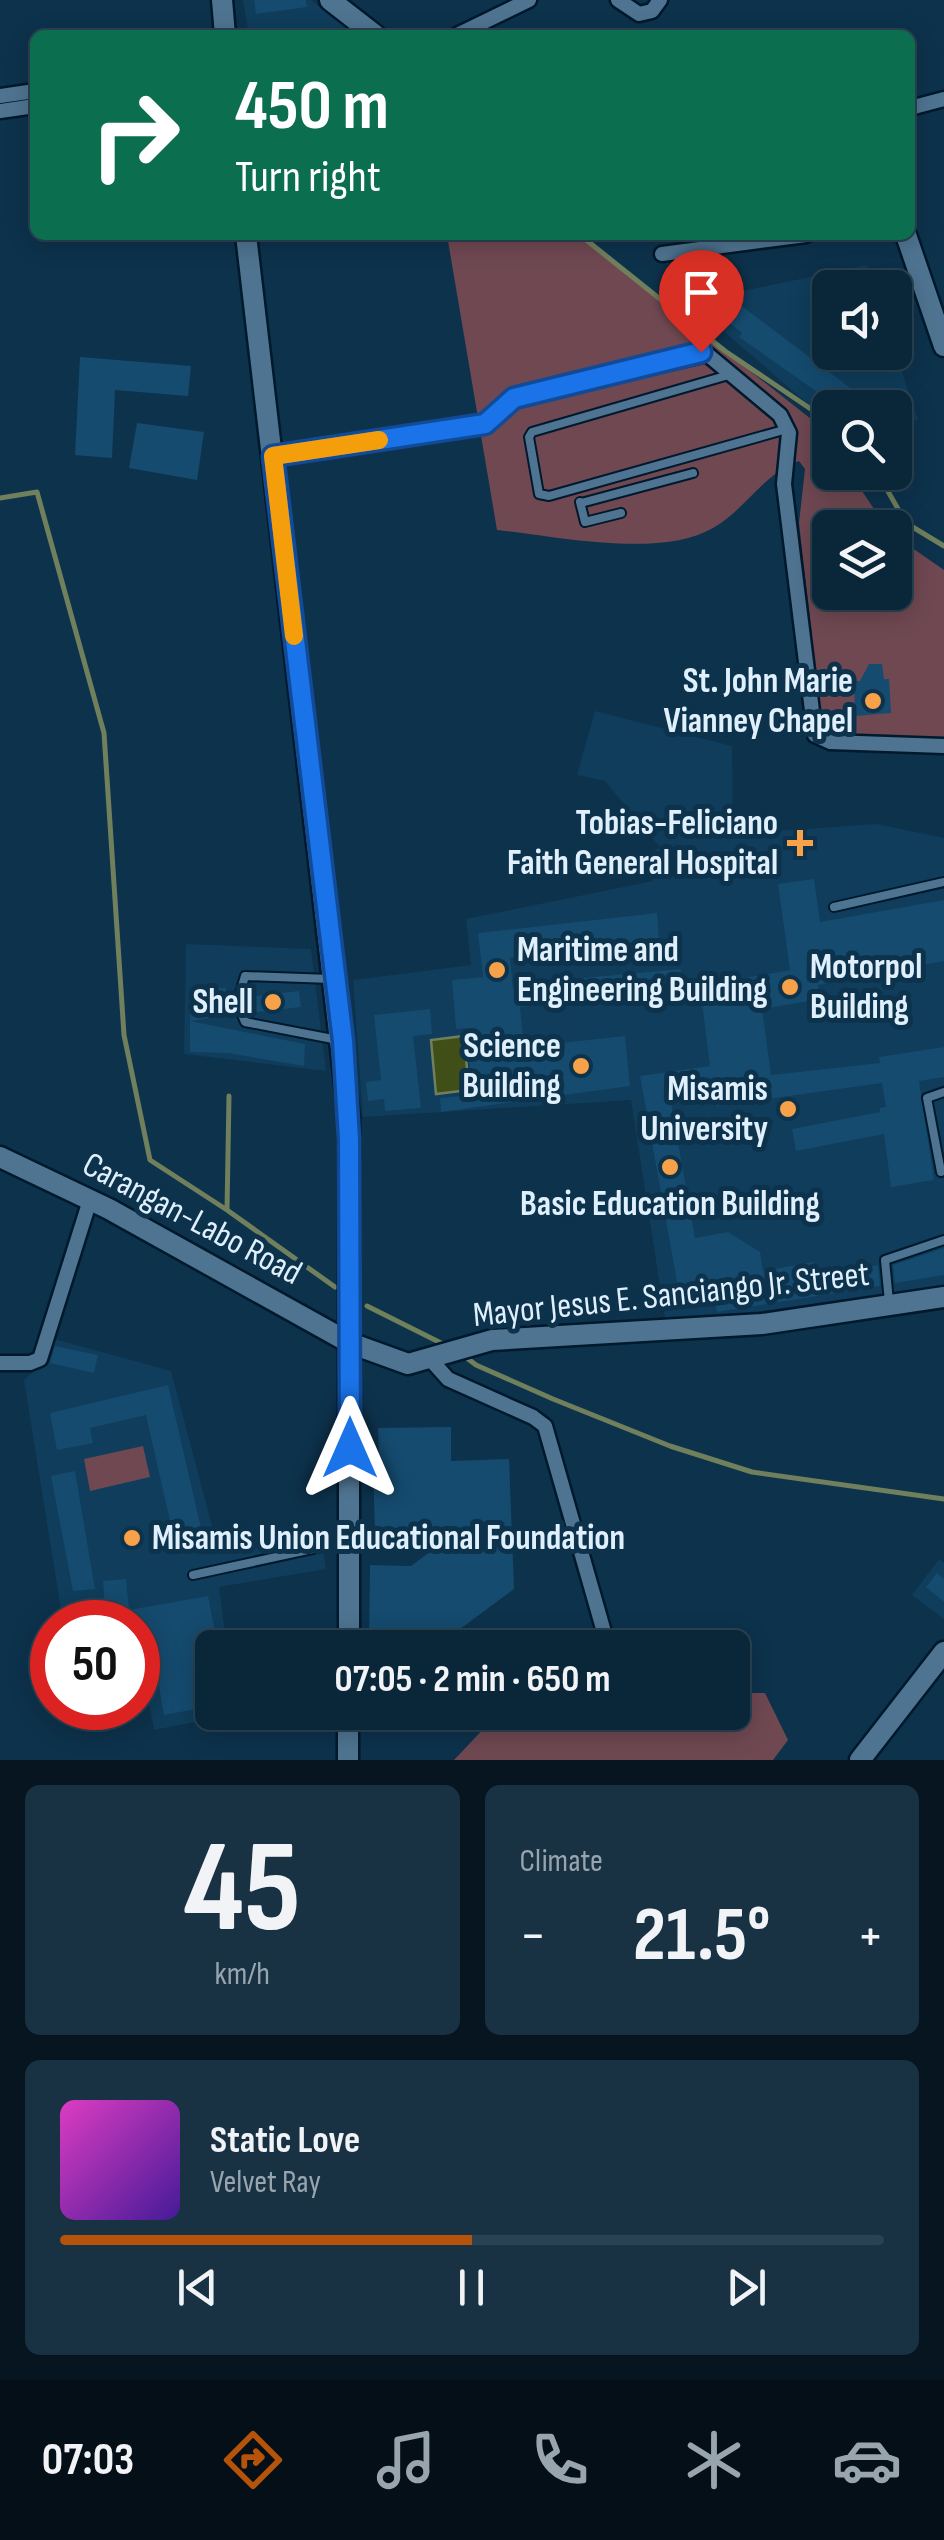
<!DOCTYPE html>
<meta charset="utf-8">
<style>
:root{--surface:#0a2639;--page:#183244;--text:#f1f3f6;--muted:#99a5ae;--line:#2a4353;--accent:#b45309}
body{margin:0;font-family:"Sofia Sans Condensed",sans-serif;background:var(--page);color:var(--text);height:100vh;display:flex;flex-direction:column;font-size:38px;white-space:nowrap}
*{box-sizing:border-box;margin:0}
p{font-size:32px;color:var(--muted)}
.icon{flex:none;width:55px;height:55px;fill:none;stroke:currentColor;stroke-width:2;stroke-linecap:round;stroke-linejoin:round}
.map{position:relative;height:1760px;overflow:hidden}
.side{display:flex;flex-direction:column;gap:25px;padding:25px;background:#06151f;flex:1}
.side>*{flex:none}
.top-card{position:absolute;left:30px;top:30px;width:885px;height:210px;border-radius:15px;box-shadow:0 5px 25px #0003,0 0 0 2px var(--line);background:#0b6e4f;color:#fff;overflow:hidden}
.fabs{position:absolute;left:812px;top:270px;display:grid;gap:20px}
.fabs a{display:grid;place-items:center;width:100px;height:100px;border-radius:15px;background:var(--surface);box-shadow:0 5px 25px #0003,0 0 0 2px var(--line);font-size:50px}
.speed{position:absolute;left:30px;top:1600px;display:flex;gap:20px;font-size:50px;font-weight:700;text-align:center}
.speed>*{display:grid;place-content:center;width:130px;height:130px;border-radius:50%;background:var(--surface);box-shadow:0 5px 25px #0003,0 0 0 2px var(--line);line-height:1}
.speed .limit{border:15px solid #d22;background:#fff;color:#111}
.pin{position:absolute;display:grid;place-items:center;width:85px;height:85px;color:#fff;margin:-102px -42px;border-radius:50% 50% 50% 0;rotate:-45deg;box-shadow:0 0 10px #0007}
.pin .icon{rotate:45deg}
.me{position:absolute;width:110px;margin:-55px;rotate:0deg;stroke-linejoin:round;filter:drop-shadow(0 0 8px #0008)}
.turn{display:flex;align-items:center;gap:35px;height:210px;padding:0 40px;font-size:45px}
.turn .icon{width:130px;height:130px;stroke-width:2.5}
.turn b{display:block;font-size:70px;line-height:85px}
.big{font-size:75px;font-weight:700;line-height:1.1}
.side .tile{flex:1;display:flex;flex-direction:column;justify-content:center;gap:15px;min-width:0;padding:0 35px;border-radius:15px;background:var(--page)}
.side .dial{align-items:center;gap:0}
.dial b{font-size:130px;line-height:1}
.song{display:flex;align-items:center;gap:30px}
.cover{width:120px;height:120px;border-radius:15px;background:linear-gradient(135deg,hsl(310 70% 55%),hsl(260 70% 35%))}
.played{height:10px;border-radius:5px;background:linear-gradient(90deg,var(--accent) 50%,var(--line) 50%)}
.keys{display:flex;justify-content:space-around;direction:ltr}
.heat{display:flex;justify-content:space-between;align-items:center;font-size:55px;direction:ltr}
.side .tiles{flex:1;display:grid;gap:25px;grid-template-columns:1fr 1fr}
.tile:last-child{grid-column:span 2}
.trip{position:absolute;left:195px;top:1630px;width:555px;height:100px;border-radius:15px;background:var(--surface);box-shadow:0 5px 25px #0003,0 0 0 2px var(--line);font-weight:700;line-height:100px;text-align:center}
.tabs{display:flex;height:160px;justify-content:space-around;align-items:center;background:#040f17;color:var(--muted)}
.tabs .icon{width:70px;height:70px}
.tabs .current{color:var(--accent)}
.tabs b{font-size:45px;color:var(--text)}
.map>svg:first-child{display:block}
.built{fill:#0f3d5b}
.green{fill:#6f4852}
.water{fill:#404f17;stroke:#707f5c;stroke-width:2.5}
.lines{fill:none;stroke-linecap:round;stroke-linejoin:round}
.stream{stroke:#707f5c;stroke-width:5}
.building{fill:#154b6f}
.lane-casing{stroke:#00192c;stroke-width:12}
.street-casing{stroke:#00192c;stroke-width:19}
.secondary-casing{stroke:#00192c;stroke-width:25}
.lane{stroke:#4f7491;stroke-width:8}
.street{stroke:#4f7491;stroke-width:14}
.secondary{stroke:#4f7491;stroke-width:20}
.route-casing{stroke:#114b97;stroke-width:25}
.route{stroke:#1a73e8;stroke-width:18}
.slow{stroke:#f59e0b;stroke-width:18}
.poi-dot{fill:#f7a149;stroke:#0d324c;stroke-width:4}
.labels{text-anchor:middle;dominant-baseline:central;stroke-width:10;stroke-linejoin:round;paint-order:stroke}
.poi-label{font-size:35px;font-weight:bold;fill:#dfeffc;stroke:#0d324c;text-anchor:end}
.street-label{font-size:35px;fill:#dfeffc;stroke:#0d324c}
</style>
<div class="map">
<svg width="944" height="1760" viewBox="0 0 944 1760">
<rect width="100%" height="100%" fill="#0d324c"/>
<path class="built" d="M243,0H311L355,35H249Z
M867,265L874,287L830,288V352L895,351L918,420L895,425V408H830V418L809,405L690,302Z
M595,711L732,746L733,834L877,824L944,838V1285L667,1331L631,1100L363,1117L353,980L471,965L466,919L653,881L644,857L660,847L605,781L577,775Z
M186,944L311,949L326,1071L184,1054Z
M54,1339L171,1371L218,1548L320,1527L326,1569L219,1587L227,1647L212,1648V1712L236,1714L154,1730L144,1678L138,1679V1622H63L24,1380L41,1365Z
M939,1559L944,1563V1619L912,1595Z"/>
<path class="green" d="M447,235H578L830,434V472L850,473L886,527L830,528V592H895V536L944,570V738L836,736L827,729L820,709L799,523L805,469L799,461C765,472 744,511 713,528C660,559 556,536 497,530Z
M143,1446L150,1477L90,1491L84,1459Z
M733,1685L747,1693H765L788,1740L773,1760H454L490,1722L515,1713L732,1712Z"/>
<path class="water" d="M464,1036L469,1090L436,1094L431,1040Z"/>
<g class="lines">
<path class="stream" d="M580,235L725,351L830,422
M877,472L906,523L944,546
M0,498L37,492L104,733L124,1035L150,1160L227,1210
M229,1096L227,1210L335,1287
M367,1306L445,1345
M463,1355L476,1365L553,1399L670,1446L752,1472L944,1499"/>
</g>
<path class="building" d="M254,0H306L307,7L256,14Z
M862,268L870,288H830V302L821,305L813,287Z
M734,300L853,390L840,408L739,337L742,333L721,316Z
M874,352H895L899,363L881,371Z
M80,357L191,366L188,396L115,390L112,458L75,455Z
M908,401L912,417L895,421V404Z
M137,423L204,432L197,480L129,468Z
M869,664H882L884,679H889L891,713L855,716L854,681H860Z
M814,879L820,922L944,900V961L818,985L820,999L762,1009L771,1075L880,1063L879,1057L944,1047V1077L919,1081L934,1180L891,1187L884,1134L796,1151L792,1129L880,1112V1108L886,1107L882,1083L716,1106L713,1086L669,1092L695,1238L728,1232L760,1252L763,1271L813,1262L814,1271L826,1268L828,1276L878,1265L880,1286L717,1312L714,1298L681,1304L640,1076L710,1066L700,986L790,970L778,884Z
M657,913L659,939L510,958L513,989L540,986V982L681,969L683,992L520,1007L524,1047L625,1036L630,1086L441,1112L440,1098L473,1095L465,1028L456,1029L452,980L483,977L478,933Z
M191,987L226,988L225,1016L190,1021Z
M299,991L301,1007L249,1013L246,1005L247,997Z
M430,1009L432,1034L413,1036L421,1108L385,1111L384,1099L368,1101L366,1082L381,1080L374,1015Z
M190,1021L305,1044L304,1066L228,1053L190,1052Z
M944,1248V1275L895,1283L893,1265Z
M55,1346L98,1355L94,1373L50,1363Z
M168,1385L204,1541L176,1547L146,1415L90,1428L93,1443L57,1450L50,1413Z
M451,1427V1461L509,1459L514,1589L437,1646H369L370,1565L411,1566L459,1530L375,1532L373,1463H379L378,1428Z
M75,1471L95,1589L73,1591L51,1476Z
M937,1573L944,1579V1602L926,1587Z
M126,1579L129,1610L208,1596L218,1648H212V1706L164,1715L155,1663L138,1664V1622H106L103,1581Z"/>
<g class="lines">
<defs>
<path id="lane" d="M732,374L532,432L529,437L539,494L549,496L787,429
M580,502L585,522L621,513
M581,503L693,473
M834,907L944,882
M331,979L245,976L237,1003L245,1022L338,1040
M941,1172L927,1098L944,1092
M889,1302L885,1260L944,1240
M193,1575L345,1542"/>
<path id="street" d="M618,0L639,14L652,11L660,0
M457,35L529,0
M0,96L35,91
M910,108L944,99
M0,111L35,106
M662,254L806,235
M273,456L485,424L514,398L707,354L780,415L789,433L784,484L815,735L830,742L944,746
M431,1360L448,1379L533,1417L545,1426L604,1632
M0,1363H30L40,1359L90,1200"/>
<path id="secondary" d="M222,0L225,35
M330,0L375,35
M246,235L349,1118V1648
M906,235L944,346
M0,1157L109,1209L350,1343L408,1364L492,1340L762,1324L944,1297
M348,1760V1712
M860,1760L944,1652"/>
</defs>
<use href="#lane" class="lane-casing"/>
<use href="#street" class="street-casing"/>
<use href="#secondary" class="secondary-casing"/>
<use href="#lane" class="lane"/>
<use href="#street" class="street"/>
<use href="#secondary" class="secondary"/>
</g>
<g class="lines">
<defs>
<path id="route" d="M350,1448L349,1139L343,1041L273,456L485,424L514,398L701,352"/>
</defs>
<use href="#route" class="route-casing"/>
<use href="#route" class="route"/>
<path class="slow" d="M294,636L273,456L379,440"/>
</g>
<g class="poi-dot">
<circle cx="873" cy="701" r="10"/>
<path d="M795 828h10v10h10v10h-10v10h-10v-10h-10v-10h10z"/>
<circle cx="497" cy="970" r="10"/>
<circle cx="790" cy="987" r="10"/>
<circle cx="273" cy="1002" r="10"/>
<circle cx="581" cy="1066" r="10"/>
<circle cx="788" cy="1109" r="10"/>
<circle cx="670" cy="1167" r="10"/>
<circle cx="132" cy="1538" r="10"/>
</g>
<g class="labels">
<g class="poi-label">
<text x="853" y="681">St. John Marie<tspan x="853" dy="40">Vianney Chapel</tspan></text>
<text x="778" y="823">Tobias-Feliciano<tspan x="778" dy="40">Faith General Hospital</tspan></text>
<text x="517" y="950" text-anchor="start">Maritime and<tspan x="517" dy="40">Engineering Building</tspan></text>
<text x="810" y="967" text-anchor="start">Motorpol<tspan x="810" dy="40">Building</tspan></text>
<text x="253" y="1002">Shell</text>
<text x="561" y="1046">Science<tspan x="561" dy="40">Building</tspan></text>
<text x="768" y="1089">Misamis<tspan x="768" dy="40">University</tspan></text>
<text x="670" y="1204" text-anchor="middle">Basic Education Building</text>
<text x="152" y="1538" text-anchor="start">Misamis Union Educational Foundation</text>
</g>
<g class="street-label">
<text transform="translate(192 1219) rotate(28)">Carangan-Labo Road</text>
<text transform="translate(671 1295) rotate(-6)">Mayor Jesus E. Sanciango Jr. Street</text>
</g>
</g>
</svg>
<div class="fabs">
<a><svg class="icon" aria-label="sound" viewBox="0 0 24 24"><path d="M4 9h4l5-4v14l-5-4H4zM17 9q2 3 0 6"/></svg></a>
<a><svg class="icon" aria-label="search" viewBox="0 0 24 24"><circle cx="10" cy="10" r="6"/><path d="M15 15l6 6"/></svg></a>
<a><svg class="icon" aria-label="layers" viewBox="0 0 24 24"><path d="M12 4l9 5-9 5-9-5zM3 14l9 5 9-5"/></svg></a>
</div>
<div class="speed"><div class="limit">50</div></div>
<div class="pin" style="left:701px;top:352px;background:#d93025"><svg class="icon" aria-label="arrive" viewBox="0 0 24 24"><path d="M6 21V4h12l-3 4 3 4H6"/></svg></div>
<svg class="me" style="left:350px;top:1448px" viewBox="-20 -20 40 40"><path d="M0-17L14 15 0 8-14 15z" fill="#1a73e8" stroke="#fff" stroke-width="4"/></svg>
<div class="trip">07:05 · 2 min · 650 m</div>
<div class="top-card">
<div class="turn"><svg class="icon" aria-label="right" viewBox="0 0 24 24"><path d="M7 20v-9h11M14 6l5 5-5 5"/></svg><div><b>450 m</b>Turn right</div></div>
</div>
</div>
<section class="side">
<div class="tiles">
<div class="tile dial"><b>45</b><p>km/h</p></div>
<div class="tile"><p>Climate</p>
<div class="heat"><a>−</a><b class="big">21.5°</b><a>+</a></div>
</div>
<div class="tile">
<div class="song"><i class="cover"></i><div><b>Static Love</b><p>Velvet Ray</p></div></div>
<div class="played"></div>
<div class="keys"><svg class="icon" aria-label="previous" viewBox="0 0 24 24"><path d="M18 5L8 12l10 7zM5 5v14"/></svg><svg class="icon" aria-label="pause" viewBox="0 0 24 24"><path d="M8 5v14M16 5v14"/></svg><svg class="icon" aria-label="next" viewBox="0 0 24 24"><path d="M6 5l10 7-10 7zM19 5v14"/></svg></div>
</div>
</div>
</section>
<nav class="tabs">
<b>07:03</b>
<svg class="icon current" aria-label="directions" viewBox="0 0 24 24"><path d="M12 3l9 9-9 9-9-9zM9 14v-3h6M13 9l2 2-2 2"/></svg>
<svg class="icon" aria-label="music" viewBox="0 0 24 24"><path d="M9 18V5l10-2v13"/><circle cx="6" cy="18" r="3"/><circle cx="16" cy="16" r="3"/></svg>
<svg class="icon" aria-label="phone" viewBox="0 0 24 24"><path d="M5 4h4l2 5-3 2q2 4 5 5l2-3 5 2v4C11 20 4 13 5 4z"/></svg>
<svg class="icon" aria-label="climate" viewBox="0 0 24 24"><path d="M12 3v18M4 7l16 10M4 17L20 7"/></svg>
<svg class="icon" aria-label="car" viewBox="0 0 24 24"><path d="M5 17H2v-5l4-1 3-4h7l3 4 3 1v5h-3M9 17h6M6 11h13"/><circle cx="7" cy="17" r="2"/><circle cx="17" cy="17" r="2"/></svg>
</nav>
